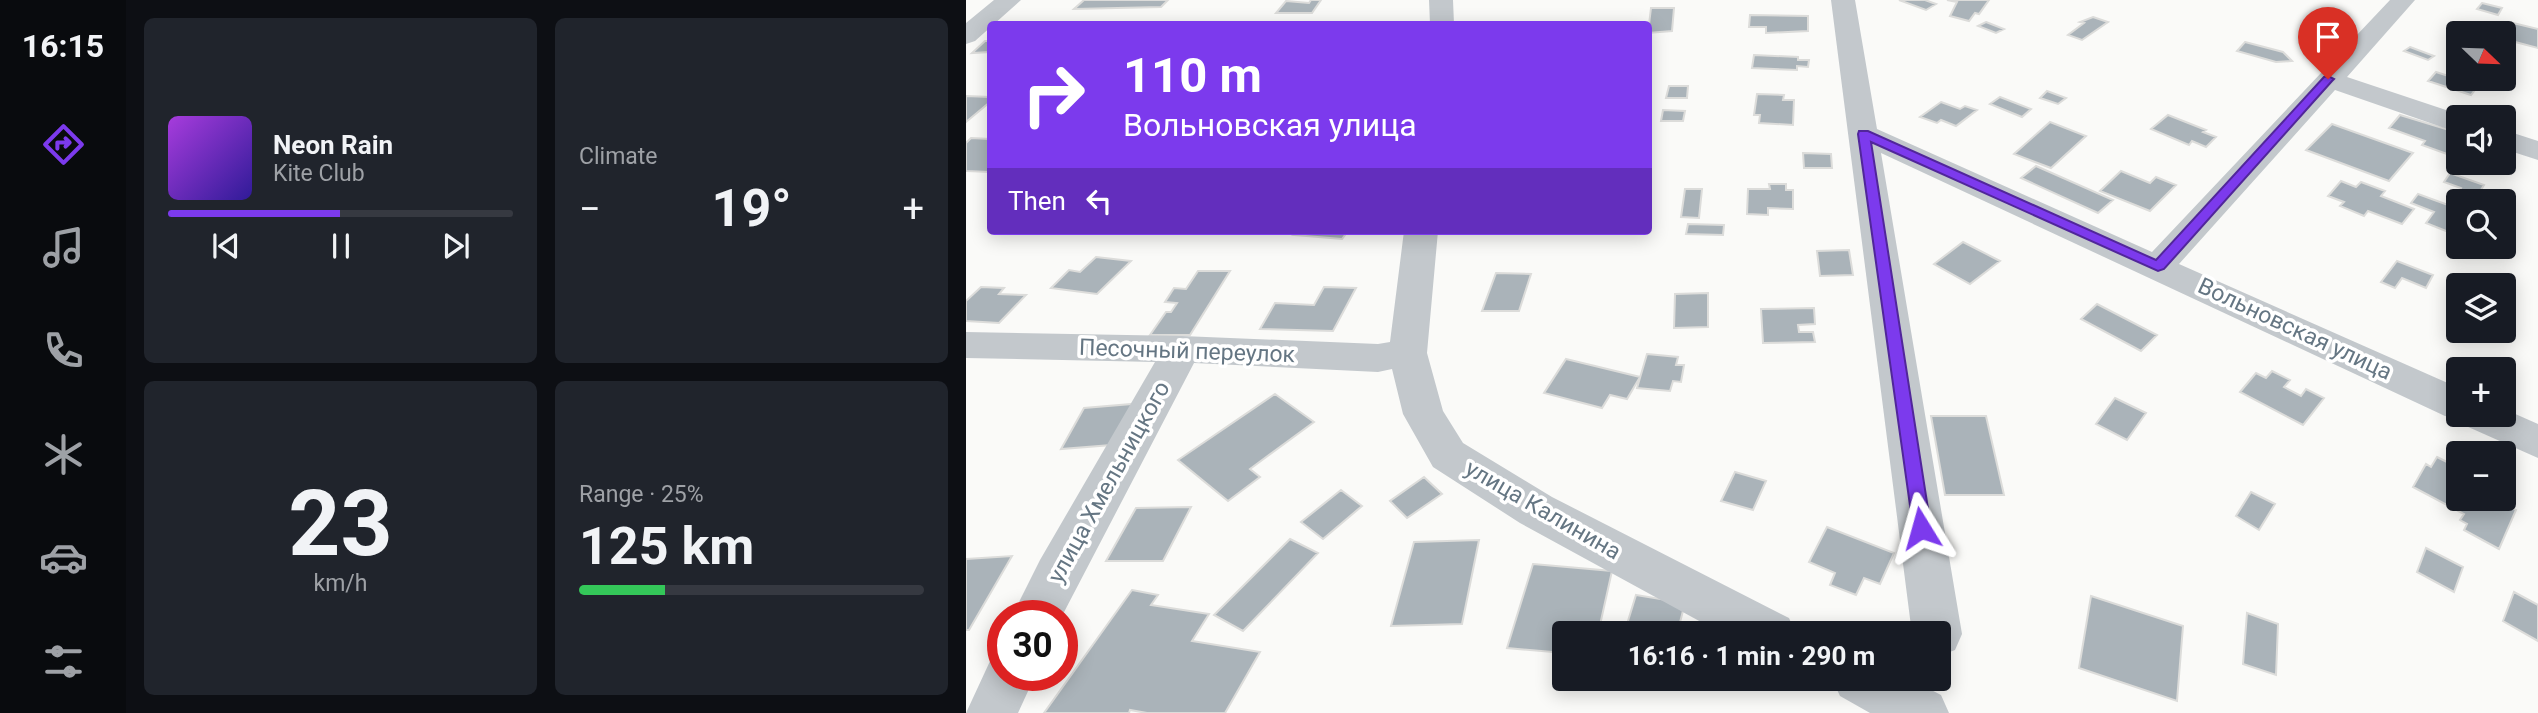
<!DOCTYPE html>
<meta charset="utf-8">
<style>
:root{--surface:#171b24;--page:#20242c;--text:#f1f3f6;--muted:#9ea1a6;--line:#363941;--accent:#7c3aed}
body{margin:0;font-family:Roboto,sans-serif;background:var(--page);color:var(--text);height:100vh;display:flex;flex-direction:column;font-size:26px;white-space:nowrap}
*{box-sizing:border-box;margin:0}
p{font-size:23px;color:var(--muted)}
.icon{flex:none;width:38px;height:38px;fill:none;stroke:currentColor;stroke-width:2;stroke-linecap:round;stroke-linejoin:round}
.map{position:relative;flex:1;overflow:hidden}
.side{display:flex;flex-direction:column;gap:18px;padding:18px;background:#0d0f14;width:840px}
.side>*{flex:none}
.top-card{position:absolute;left:21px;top:21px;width:665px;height:214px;border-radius:7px;box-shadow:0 4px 18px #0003;background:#7c3aed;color:#fff;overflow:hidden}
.needle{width:46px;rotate:113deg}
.fabs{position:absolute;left:1480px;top:21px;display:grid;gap:14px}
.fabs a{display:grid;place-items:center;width:70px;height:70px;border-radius:7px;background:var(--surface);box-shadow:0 4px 18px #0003;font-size:35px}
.speed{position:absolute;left:21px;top:600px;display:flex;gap:14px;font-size:35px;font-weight:700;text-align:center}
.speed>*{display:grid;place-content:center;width:91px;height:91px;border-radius:50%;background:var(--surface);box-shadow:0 4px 18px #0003;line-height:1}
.speed .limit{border:10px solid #d22;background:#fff;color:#111}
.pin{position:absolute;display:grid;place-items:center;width:60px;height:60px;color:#fff;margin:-72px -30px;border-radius:50% 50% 50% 0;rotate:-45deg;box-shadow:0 0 7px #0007}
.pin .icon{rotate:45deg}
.me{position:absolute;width:77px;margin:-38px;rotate:352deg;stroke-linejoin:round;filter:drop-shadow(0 0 5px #0008)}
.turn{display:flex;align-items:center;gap:24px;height:147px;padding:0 21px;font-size:32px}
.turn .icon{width:91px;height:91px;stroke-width:2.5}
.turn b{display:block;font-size:49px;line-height:60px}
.then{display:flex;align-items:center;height:66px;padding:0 21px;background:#0003;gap:14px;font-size:26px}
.big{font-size:52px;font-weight:700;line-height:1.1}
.side .widget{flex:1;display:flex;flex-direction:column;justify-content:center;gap:10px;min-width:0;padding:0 24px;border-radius:10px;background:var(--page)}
.side .dial{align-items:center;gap:0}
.dial b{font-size:91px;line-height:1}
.song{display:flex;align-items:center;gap:21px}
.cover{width:84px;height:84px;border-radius:10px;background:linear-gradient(135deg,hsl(280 70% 55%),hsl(250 70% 35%))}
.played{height:7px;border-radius:4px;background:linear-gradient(90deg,var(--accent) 50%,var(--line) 50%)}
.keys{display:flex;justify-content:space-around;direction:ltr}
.heat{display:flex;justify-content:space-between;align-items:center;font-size:38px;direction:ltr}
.charge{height:10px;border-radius:5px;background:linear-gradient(90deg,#34c759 25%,var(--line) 0)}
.side .tiles{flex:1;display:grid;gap:18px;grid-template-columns:repeat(2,1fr)}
.trip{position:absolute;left:586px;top:621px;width:399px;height:70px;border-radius:7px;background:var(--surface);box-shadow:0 4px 18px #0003;font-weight:700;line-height:70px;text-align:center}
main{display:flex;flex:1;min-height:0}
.tabs{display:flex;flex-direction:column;width:126px;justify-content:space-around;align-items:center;background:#090b0e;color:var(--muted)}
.tabs .icon{width:49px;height:49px}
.tabs .active{color:var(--accent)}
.tabs b{font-size:32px;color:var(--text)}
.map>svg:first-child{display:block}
.building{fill:#aab3b9;stroke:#dcdcda;stroke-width:2}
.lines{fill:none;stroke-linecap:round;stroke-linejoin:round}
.street{fill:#c3c8cc;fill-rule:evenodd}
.route{fill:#7c3aed;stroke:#51269a;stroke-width:2}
.labels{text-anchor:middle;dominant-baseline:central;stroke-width:7;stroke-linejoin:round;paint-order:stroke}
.street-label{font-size:23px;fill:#657683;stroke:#fff}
</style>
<main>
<nav class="tabs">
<b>16:15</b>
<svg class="icon active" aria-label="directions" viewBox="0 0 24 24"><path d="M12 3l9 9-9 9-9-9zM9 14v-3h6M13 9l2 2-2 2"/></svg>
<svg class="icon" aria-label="music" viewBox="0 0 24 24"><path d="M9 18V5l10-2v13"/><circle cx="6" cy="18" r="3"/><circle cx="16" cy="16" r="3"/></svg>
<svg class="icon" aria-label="phone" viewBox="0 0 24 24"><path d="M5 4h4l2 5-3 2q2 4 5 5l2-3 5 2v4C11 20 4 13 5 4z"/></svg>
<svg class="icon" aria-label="climate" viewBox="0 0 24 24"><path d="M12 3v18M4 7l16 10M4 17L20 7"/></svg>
<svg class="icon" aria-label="car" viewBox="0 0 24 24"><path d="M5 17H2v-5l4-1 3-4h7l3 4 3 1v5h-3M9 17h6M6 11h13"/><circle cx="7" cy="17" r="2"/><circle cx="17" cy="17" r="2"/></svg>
<svg class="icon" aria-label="filters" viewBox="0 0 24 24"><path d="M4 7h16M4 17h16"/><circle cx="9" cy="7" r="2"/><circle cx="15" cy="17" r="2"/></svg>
</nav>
<section class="side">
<div class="tiles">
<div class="widget">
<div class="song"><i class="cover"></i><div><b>Neon Rain</b><p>Kite Club</p></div></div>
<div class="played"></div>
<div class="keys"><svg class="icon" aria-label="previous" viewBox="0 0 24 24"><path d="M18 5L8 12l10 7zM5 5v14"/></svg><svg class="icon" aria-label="pause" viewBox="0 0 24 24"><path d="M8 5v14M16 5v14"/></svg><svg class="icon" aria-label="next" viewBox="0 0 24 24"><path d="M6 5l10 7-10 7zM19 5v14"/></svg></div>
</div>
<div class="widget"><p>Climate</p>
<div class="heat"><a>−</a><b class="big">19°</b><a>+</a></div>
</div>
<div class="widget dial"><b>23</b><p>km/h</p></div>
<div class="widget"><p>Range · 25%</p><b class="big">125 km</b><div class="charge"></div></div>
</div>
</section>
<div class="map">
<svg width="1572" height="713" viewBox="0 0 1572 713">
<rect width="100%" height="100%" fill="#fafaf8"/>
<path class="building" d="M118,0H202L195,7L108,9Z
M345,0H355L346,13H310L320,1L343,3Z
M933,0H959L970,4L960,10Z
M981,0H1023L1013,14L1009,13L1003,21L984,16L991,2Z
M1516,3L1536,8L1532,15L1511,9Z
M685,8H708L706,31L682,33Z
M784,15L842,16V31L800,33V27H783Z
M1127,17L1142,22L1116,40L1102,35L1118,23L1114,22Z
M1020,22L1038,29L1030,33L1012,26Z
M1547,23L1572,29V48L1538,39Z
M19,41H24V52L6,53Z
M1279,42L1317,52L1326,61L1310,62L1271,51Z
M1444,47L1468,56L1462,60L1438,51Z
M788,55L832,57V60H843L842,67L831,66V70L786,68Z
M1470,72L1498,81L1505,79L1515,82L1505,95L1462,81Z
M703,86H722L721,98H700Z
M1081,91L1100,98L1092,104L1074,98Z
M791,94L818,95L817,100H828L827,125L793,123L794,115H788Z
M0,96L24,97V102L0,122Z
M1034,97L1065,109L1056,117L1024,104Z
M975,102L994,109L999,106L1011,110L990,126L975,120L971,123L954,117Z
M697,110L719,111L717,121H695Z
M1202,115L1240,130L1237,132L1250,137L1240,147L1226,141L1223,145L1185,129Z
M1434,115L1493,133V138L1481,154L1456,145L1459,141L1423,128Z
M1084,122L1120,136L1085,168L1048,154Z
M1366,124L1447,153L1423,181L1340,150Z
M5,138L24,139V172L0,171V143Z
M837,153L865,154L866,168H838Z
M1070,166L1147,200L1132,213L1055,178Z
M1155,171L1184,183L1190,177L1210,185L1184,211L1134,191Z
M1484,173L1518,185L1508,201L1491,195L1495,188L1478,182Z
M1375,181L1390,187L1395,182L1419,191L1415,196L1448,209L1436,224L1402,211L1398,216L1374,206L1378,202L1362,196Z
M803,184H820V190H827V209L802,208V215L781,214L782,189H804Z
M719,189H736L733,218L715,217Z
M1452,194L1493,209V221L1485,233L1460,223L1468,212L1445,203Z
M722,224L758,225L757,235L720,234Z
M330,231H382L376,239L327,235Z
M997,242L1034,261L1004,284L968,264Z
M883,250L887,275L854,276L851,251Z
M130,257L165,261L131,294L85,288L103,270L114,272Z
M1431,261L1467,275L1460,288L1436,278L1429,288L1415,282Z
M232,271H264L224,335H184L200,312H205L211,303L199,302L208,288L220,289Z
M530,273L565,274L553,311H516Z
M15,287L38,288L33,294L60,295L33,323L0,321V301Z
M358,287L390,288L367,331L294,329L309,303L348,305Z
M742,293V327L708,328L709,294Z
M1131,304L1191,335L1175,351L1115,319Z
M848,308L849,324L832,325L833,332H847L849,342L797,343L795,309Z
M681,354L712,357L710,365H718L715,382L707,381L704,391L671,388Z
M600,359L674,377L661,399L644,395L636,408L578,393Z
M1306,371L1324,380L1318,387L1335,396L1340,389L1358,398L1337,425L1274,392L1290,373L1300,378Z
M309,394L348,422L284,469L294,477L262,501L212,460Z
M1149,398L1180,413L1161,440L1130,424Z
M178,403L158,444L95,449L118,408Z
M965,416H1020L1038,495H979Z
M1471,457L1493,468L1490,479L1493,481V499H1528L1550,510L1533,549L1498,530L1501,524L1494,520L1498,514L1447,487L1460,464L1465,467Z
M769,472L800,481L787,510L755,501Z
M458,477L476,494L441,518L424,501Z
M375,490L396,506L357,539L335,522Z
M1285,492L1309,504L1293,530L1270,516Z
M225,507L197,561H140L170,508Z
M861,527L928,553L914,584L898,578L890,595L864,585L869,573L843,562Z
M324,539L352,553L277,631L248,615Z
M513,540L496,624L425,626L448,542Z
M1460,548L1497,567L1488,592L1451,572Z
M46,556L3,630H0V559Z
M567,564L646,571L632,634H598V653L541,648Z
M166,590L192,595L185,605L243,614L226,641L294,652L259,713H181L164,710L163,713H78Z
M1548,592L1572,605V641L1537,621Z
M670,595L719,603L711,634H658Z
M1125,596L1217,626L1211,701L1113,668Z
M1281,613L1312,624L1310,675L1277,664Z"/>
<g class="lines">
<path class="street" d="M28,0H55L9,41L0,44V23Z
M463,0H487L488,24H464Z
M865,0H889L911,129L1186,252L1424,0H1449L1381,77L1501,117H1493V133L1369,90L1213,264L1493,388V415H1538V409L1572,424V458L1500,426L1496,419L1479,416L915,153L996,634L989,650L973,656V634H946Z
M1538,130L1572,141V160L1538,149Z
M438,231H472L461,353L477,411L497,443L586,497L823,618L830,634H757L554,523L467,467L437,414L426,369L412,372L228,363L96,616H46L74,560L189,362L0,358V332L216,336L412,344L424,342Z
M37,654V676H69L52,713H0L25,659Z
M866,679H944L975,695L983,713H904L874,696Z"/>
</g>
<path class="route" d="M1362,76L1368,79L1366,81L1198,269L1192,271L905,142L965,528L962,534L955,536L948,534L892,134L893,131H902L1190,260L1358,77Z"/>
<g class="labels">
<g class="street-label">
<text transform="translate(1329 329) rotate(25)">Вольновская улица</text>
<text transform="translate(221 351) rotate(2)">Песочный переулок</text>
<text transform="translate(143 482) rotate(-61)">улица Хмельницкого</text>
<text transform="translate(577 510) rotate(30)">улица Калинина</text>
</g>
</g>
</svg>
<div class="fabs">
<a><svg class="needle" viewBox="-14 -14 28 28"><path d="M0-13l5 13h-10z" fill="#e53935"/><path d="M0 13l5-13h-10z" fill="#9ea1a6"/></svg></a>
<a><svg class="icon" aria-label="sound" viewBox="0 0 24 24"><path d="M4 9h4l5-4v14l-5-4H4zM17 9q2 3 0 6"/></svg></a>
<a><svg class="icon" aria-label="search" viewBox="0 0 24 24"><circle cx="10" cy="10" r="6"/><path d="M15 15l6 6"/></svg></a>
<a><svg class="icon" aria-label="layers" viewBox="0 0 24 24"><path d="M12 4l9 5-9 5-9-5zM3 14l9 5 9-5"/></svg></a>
<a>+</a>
<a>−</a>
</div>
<div class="speed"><div class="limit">30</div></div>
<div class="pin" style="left:1362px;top:79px;background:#d93025"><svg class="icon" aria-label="arrive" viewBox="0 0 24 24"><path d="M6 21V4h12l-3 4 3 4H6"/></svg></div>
<svg class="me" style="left:955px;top:528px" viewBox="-20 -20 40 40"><path d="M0-17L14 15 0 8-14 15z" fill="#7c3aed" stroke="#fff" stroke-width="4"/></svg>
<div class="trip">16:16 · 1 min · 290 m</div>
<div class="top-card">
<div class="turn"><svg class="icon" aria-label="right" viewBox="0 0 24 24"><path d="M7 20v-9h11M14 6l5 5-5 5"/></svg><div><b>110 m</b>Вольновская улица</div></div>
<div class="then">Then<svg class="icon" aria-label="left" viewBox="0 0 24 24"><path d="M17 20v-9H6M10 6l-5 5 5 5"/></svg></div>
</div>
</div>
</main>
